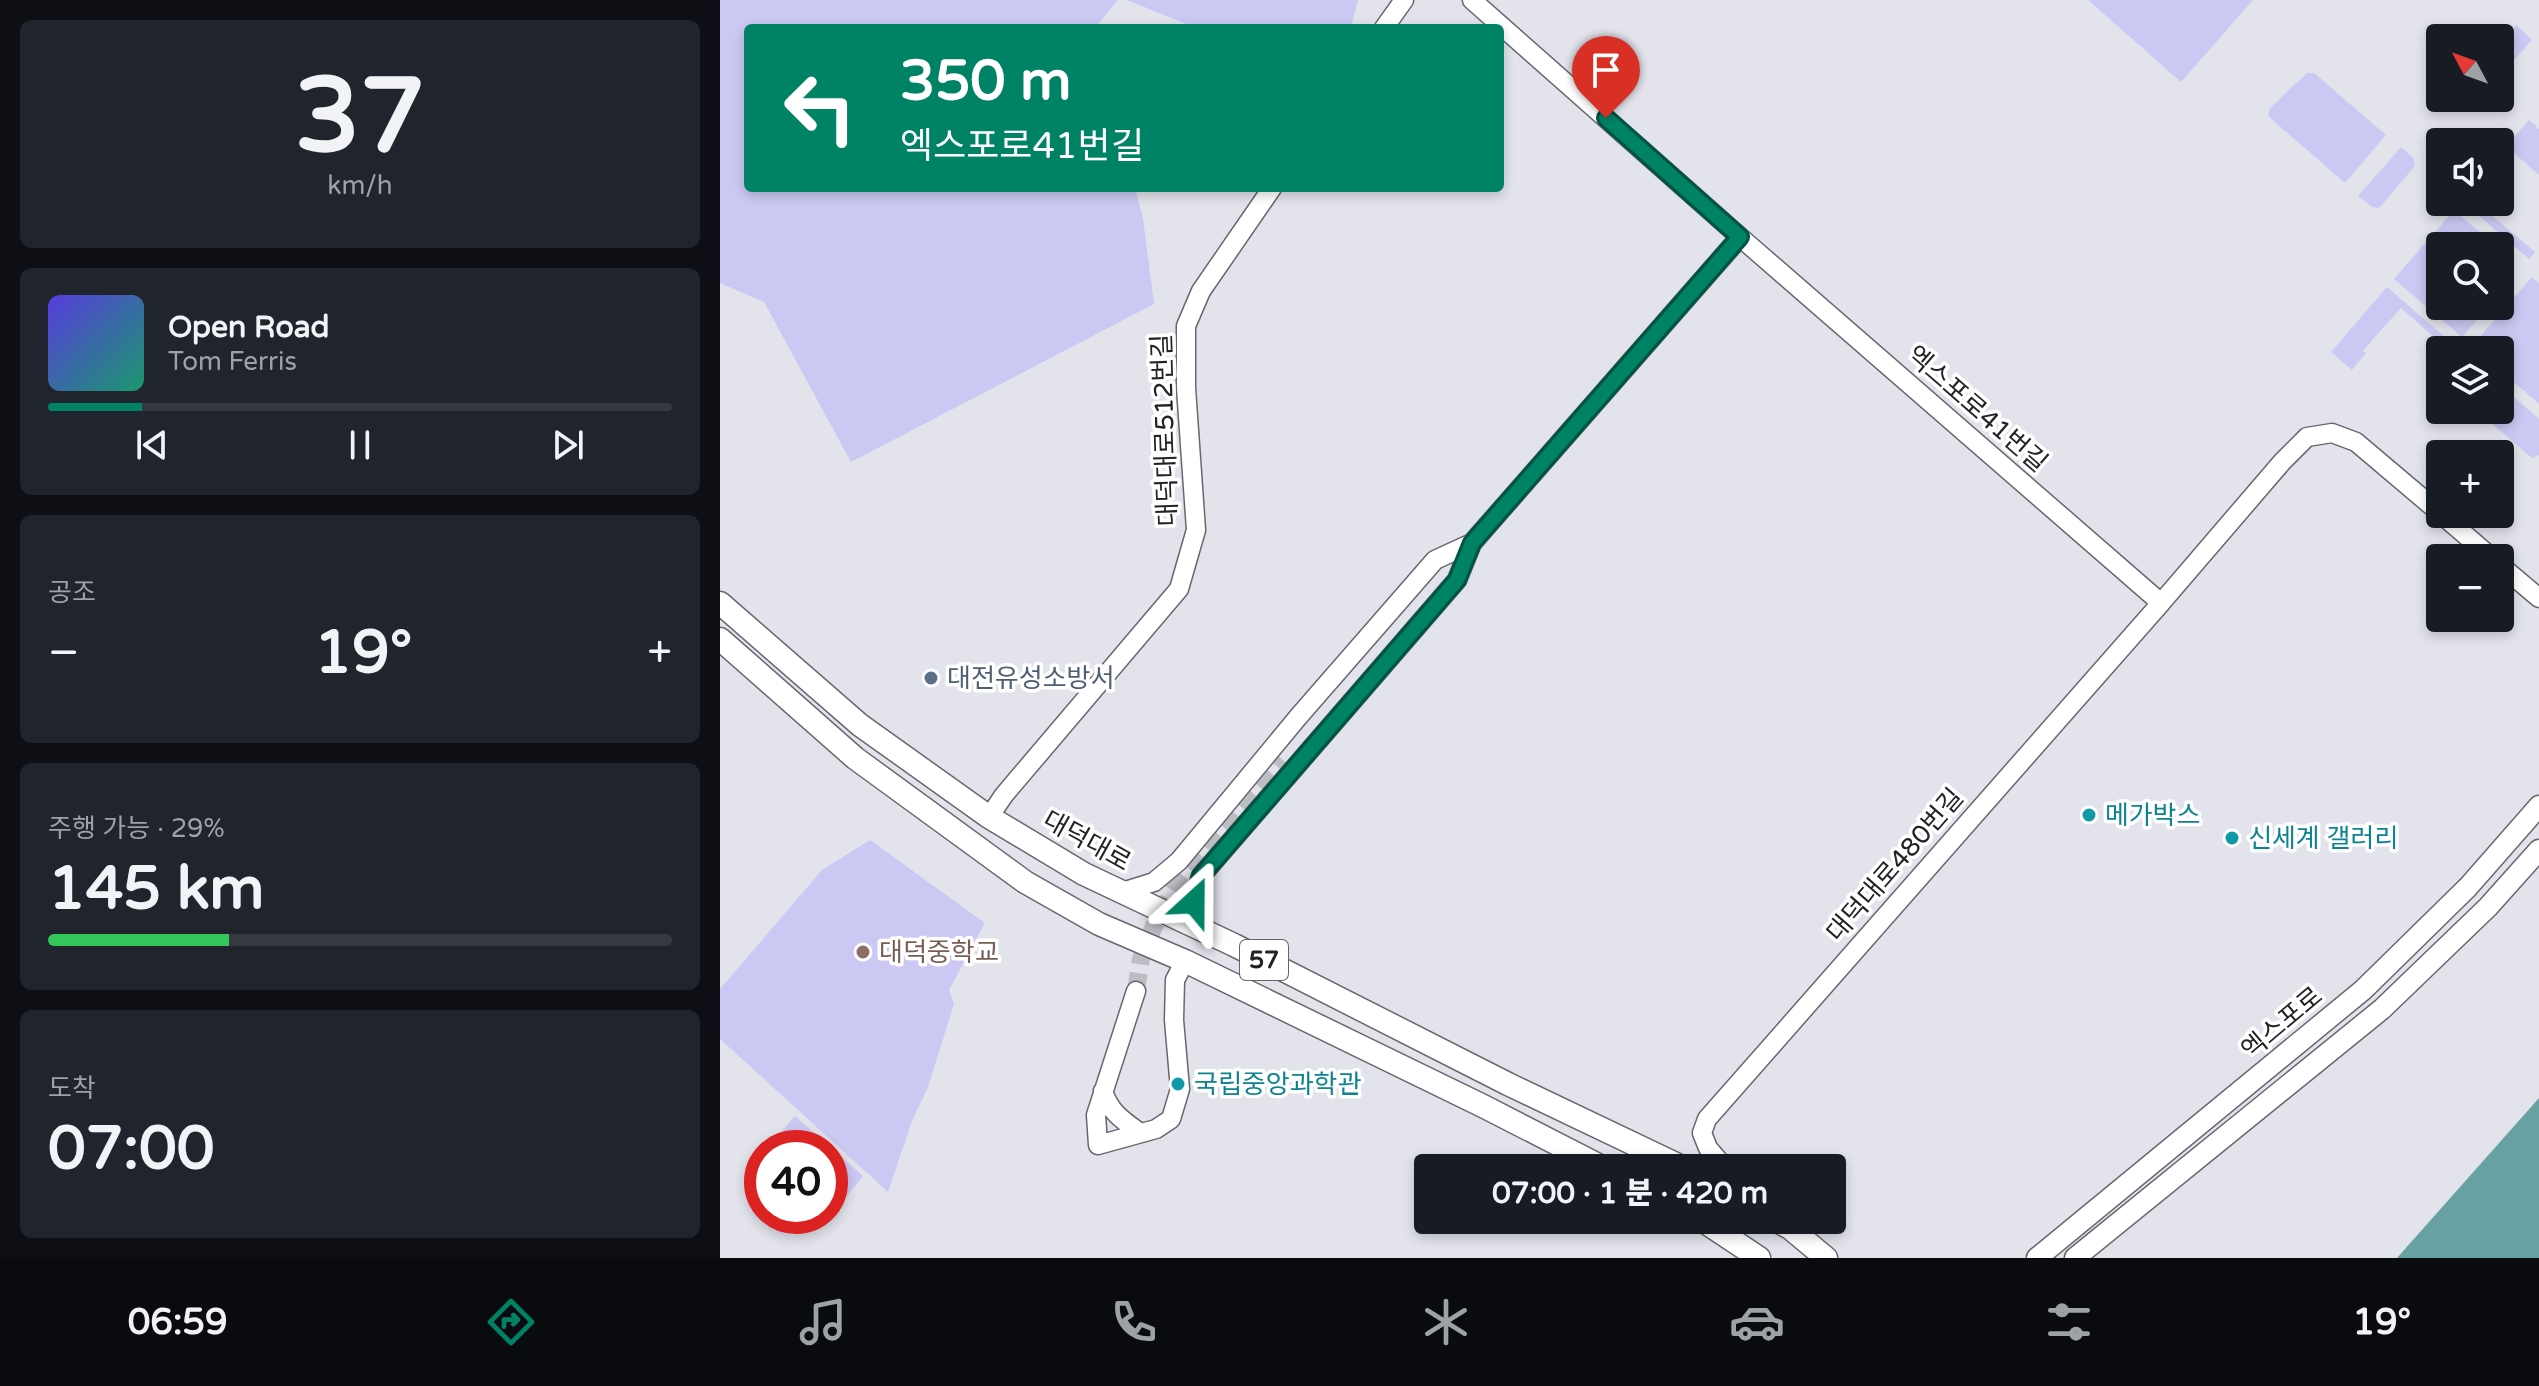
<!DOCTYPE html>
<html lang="ko">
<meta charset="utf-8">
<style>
:root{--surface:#171b24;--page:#20242c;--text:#f1f3f6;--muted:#9ea1a6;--line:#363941;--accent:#008265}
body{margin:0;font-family:"Varela Round","Noto Sans KR",sans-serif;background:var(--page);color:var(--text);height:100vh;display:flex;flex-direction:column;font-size:30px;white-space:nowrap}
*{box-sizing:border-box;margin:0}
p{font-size:26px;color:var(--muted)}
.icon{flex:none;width:44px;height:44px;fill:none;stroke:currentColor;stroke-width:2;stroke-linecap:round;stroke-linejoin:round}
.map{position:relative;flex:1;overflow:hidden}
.drawer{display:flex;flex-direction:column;gap:20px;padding:20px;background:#0d0f14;width:720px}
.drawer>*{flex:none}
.guide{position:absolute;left:24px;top:24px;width:760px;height:168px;border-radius:8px;box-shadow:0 4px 12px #0003;background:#008265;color:#fff;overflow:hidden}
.needle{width:52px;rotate:311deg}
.controls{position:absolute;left:1706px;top:24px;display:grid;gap:16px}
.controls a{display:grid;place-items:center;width:88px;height:88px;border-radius:8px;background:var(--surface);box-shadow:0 4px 12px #0003;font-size:40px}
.speed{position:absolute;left:24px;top:1130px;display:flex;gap:16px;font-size:40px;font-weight:700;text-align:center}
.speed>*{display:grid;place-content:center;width:104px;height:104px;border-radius:50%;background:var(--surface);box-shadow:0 4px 12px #0003;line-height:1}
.speed .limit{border:12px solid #d22;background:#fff;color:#111}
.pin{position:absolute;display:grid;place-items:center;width:68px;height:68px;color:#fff;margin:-82px -34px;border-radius:50% 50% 50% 0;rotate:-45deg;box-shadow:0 0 8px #0007}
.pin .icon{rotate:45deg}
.me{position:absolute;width:88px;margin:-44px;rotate:24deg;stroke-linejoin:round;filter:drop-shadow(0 0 6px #0008)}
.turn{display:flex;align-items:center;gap:28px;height:168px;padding:0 24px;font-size:36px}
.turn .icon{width:104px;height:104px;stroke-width:2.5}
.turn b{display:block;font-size:56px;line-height:68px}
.big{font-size:60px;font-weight:800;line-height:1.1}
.drawer .tile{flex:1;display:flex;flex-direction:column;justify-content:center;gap:12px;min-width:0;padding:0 28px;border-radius:12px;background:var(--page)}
.drawer .dial{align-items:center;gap:0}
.dial b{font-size:104px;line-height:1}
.song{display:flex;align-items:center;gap:24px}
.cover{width:96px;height:96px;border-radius:12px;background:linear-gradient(135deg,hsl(250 70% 55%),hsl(160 70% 35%))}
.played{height:8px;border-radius:4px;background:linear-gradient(90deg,var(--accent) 15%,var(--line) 15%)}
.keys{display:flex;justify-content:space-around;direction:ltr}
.heat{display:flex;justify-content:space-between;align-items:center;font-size:44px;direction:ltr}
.charge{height:12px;border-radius:6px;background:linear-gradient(90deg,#34c759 29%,var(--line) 0)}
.trip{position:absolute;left:694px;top:1154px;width:432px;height:80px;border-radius:8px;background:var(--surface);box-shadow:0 4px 12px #0003;font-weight:800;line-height:80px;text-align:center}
.tab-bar{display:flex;height:128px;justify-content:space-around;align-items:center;background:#090b0e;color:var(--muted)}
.tab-bar .icon{width:56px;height:56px}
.tab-bar .on{color:var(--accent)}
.tab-bar b{font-size:36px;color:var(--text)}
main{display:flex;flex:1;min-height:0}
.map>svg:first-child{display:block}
.green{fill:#cbc9f3}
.water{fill:#67a1a3}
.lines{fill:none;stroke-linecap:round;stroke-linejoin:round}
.tertiary-tunnel{stroke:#bdbdc4;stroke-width:18;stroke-dasharray:18 9;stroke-linecap:butt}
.tertiary-casing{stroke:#68676f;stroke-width:21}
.secondary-casing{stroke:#68676f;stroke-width:23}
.primary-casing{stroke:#68676f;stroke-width:25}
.tertiary{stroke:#fff;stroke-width:18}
.secondary{stroke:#fff;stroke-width:20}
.primary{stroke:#fff;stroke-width:22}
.route-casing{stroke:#005442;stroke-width:20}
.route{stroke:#008265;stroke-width:14}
.service-dot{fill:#5c6f8a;stroke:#fff;stroke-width:3}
.culture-dot{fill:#0f9aa8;stroke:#fff;stroke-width:3}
.education-dot{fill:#8d6e63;stroke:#fff;stroke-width:3}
.labels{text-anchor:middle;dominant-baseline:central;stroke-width:7;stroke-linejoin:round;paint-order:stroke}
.shield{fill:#fff;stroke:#656567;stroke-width:2}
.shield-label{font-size:24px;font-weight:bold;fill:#232326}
.street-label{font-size:26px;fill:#232326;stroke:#fff}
.service-label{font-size:26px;fill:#4e5e75;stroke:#fff;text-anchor:start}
.culture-label{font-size:26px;fill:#0d838f;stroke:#fff;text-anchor:start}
.education-label{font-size:26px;fill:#785e54;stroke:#fff;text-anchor:start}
</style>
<main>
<section class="drawer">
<div class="tile dial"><b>37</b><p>km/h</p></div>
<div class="tile">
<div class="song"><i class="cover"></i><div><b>Open Road</b><p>Tom Ferris</p></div></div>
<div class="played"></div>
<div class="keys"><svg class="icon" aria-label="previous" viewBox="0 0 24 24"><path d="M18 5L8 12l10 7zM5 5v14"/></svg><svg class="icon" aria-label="pause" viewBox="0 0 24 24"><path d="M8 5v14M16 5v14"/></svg><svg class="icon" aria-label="next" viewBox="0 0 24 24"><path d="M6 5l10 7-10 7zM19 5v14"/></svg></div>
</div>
<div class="tile"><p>공조</p>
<div class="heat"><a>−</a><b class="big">19°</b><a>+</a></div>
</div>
<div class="tile"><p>주행 가능 · 29%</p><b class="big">145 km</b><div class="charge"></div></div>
<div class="tile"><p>도착</p><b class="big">07:00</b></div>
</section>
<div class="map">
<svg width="1819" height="1258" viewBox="0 0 1819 1258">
<rect width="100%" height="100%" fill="#e3e3ec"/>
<path class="green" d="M0,0H398L375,28H28V188H415L423,218L434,304L131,462L44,302L0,283Z
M407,0H638L631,28H476Z
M1368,0H1533L1461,82Z
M1796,25L1812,40L1780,76V53Z
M1587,73H1594L1666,135L1625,183L1548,116L1550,108Z
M1809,120L1819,129V175L1786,146Z
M1681,147L1694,159L1695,166L1659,208L1652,207L1638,196Z
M1743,202H1756L1815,252L1809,259Z
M1734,210L1769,240L1763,246H1733L1716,231Z
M1712,235L1724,246H1720V306H1769L1742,337L1674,279Z
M1812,277L1819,283V404L1780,370V350H1757L1752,346Z
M1667,287L1740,350H1729L1681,308L1647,346L1643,351L1646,353L1632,370L1611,352Z
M1780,385L1819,419V455L1812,458L1770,422L1773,410H1780Z
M150,840L265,923L229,990L234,1004L208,1087L192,1121L168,1192L0,1039V989L102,870Z
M75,1116L143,1176L118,1207L110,1201V1148L48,1147Z"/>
<path class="water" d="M1819,1098V1258H1677Z"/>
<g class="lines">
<path class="tertiary-tunnel" d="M416,991L421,959L434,926L455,888L565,762"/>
<defs>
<path id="tertiary" d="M752,0L1020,237L1441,603L1562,462L1587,437L1612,433L1636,442L1720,513
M664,28L684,0
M1721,514L1772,558
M1780,565L1819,598
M269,817L284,795L459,589L476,530L466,388V326L481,291L552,188
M402,892L434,882L459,861L579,716L715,560L752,543
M483,930L474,902L481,876L737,580L752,543L1020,237
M416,991L376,1115L378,1145L436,1129L451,1119L460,1089L454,1020L455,980L465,961
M383,1091C390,1112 402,1120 419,1132
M1005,1168L988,1148L982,1133L987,1119L1441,603"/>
<path id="secondary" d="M1317,1258L1643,990L1748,887L1819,806
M1355,1258L1662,1009L1768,907L1819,850"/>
<path id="primary" d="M0,603L140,725L269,817L364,874L514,945L788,1084L964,1168
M0,639L135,758L305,882L379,924L465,961L763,1106L884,1168
M982,1220L1039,1258
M1055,1220L1070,1228L1106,1258"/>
</defs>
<use href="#tertiary" class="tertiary-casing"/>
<use href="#secondary" class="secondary-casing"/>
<use href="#primary" class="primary-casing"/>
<use href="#tertiary" class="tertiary"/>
<use href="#secondary" class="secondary"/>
<use href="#primary" class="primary"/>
</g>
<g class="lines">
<defs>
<path id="route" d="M474,902L481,876L737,580L752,543L1020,237L886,118"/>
</defs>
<use href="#route" class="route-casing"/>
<use href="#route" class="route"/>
</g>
<circle class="service-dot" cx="211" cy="678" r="8"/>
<g class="culture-dot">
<circle cx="1369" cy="815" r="8"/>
<circle cx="1512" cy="838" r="8"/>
<circle cx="458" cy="1084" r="8"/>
</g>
<circle class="education-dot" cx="143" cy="952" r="8"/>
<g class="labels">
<rect class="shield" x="520" y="940" width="48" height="40" rx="6"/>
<g class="shield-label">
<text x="544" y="960">57</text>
</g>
<g class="street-label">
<text transform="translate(1257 409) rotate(41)">엑스포로41번길</text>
<text transform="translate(445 430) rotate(-92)">대덕대로512번길</text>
<text transform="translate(367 841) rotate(29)">대덕대로</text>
<text transform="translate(1175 865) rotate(-49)">대덕대로480번길</text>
<text transform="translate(1562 1023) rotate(-40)">엑스포로</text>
</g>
<g class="service-label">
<text x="227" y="678">대전유성소방서</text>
</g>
<g class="culture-label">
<text x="1385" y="815">메가박스</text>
<text x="1528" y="838">신세계 갤러리</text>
<text x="474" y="1084">국립중앙과학관</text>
</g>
<g class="education-label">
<text x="159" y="952">대덕중학교</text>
</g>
</g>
</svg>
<div class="controls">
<a><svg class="needle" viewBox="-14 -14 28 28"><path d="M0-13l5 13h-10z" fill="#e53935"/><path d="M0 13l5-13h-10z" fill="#9ea1a6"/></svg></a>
<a><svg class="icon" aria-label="sound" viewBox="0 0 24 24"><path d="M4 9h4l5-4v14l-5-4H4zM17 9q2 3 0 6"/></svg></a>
<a><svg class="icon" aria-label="search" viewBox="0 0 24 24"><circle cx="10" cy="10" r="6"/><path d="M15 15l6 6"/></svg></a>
<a><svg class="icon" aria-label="layers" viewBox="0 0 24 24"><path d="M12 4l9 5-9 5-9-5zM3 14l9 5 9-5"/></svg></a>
<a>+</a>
<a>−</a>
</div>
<div class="speed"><div class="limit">40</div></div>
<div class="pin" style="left:886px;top:118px;background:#d93025"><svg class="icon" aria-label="arrive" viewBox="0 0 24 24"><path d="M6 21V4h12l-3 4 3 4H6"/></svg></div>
<svg class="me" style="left:474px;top:902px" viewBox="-20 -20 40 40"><path d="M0-17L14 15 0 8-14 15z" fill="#008265" stroke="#fff" stroke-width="4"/></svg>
<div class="trip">07:00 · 1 분 · 420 m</div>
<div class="guide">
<div class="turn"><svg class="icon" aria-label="left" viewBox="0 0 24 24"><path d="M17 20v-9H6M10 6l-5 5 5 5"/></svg><div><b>350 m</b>엑스포로41번길</div></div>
</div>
</div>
</main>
<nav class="tab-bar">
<b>06:59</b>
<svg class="icon on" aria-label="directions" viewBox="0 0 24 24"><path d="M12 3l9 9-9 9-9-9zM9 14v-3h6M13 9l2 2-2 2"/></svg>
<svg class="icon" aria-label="music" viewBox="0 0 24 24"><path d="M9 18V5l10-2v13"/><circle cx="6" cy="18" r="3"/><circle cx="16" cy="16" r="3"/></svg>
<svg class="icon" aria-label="phone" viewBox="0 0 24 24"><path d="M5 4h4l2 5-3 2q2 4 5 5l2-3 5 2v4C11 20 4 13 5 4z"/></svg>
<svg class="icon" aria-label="climate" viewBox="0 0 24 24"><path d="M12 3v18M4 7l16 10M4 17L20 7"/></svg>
<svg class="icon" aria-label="car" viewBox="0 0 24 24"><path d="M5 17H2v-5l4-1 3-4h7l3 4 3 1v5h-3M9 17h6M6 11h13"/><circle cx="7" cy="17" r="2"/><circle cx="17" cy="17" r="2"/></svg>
<svg class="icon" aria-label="filters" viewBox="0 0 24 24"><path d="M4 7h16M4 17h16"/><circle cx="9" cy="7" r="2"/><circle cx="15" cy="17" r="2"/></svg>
<b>19°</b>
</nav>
